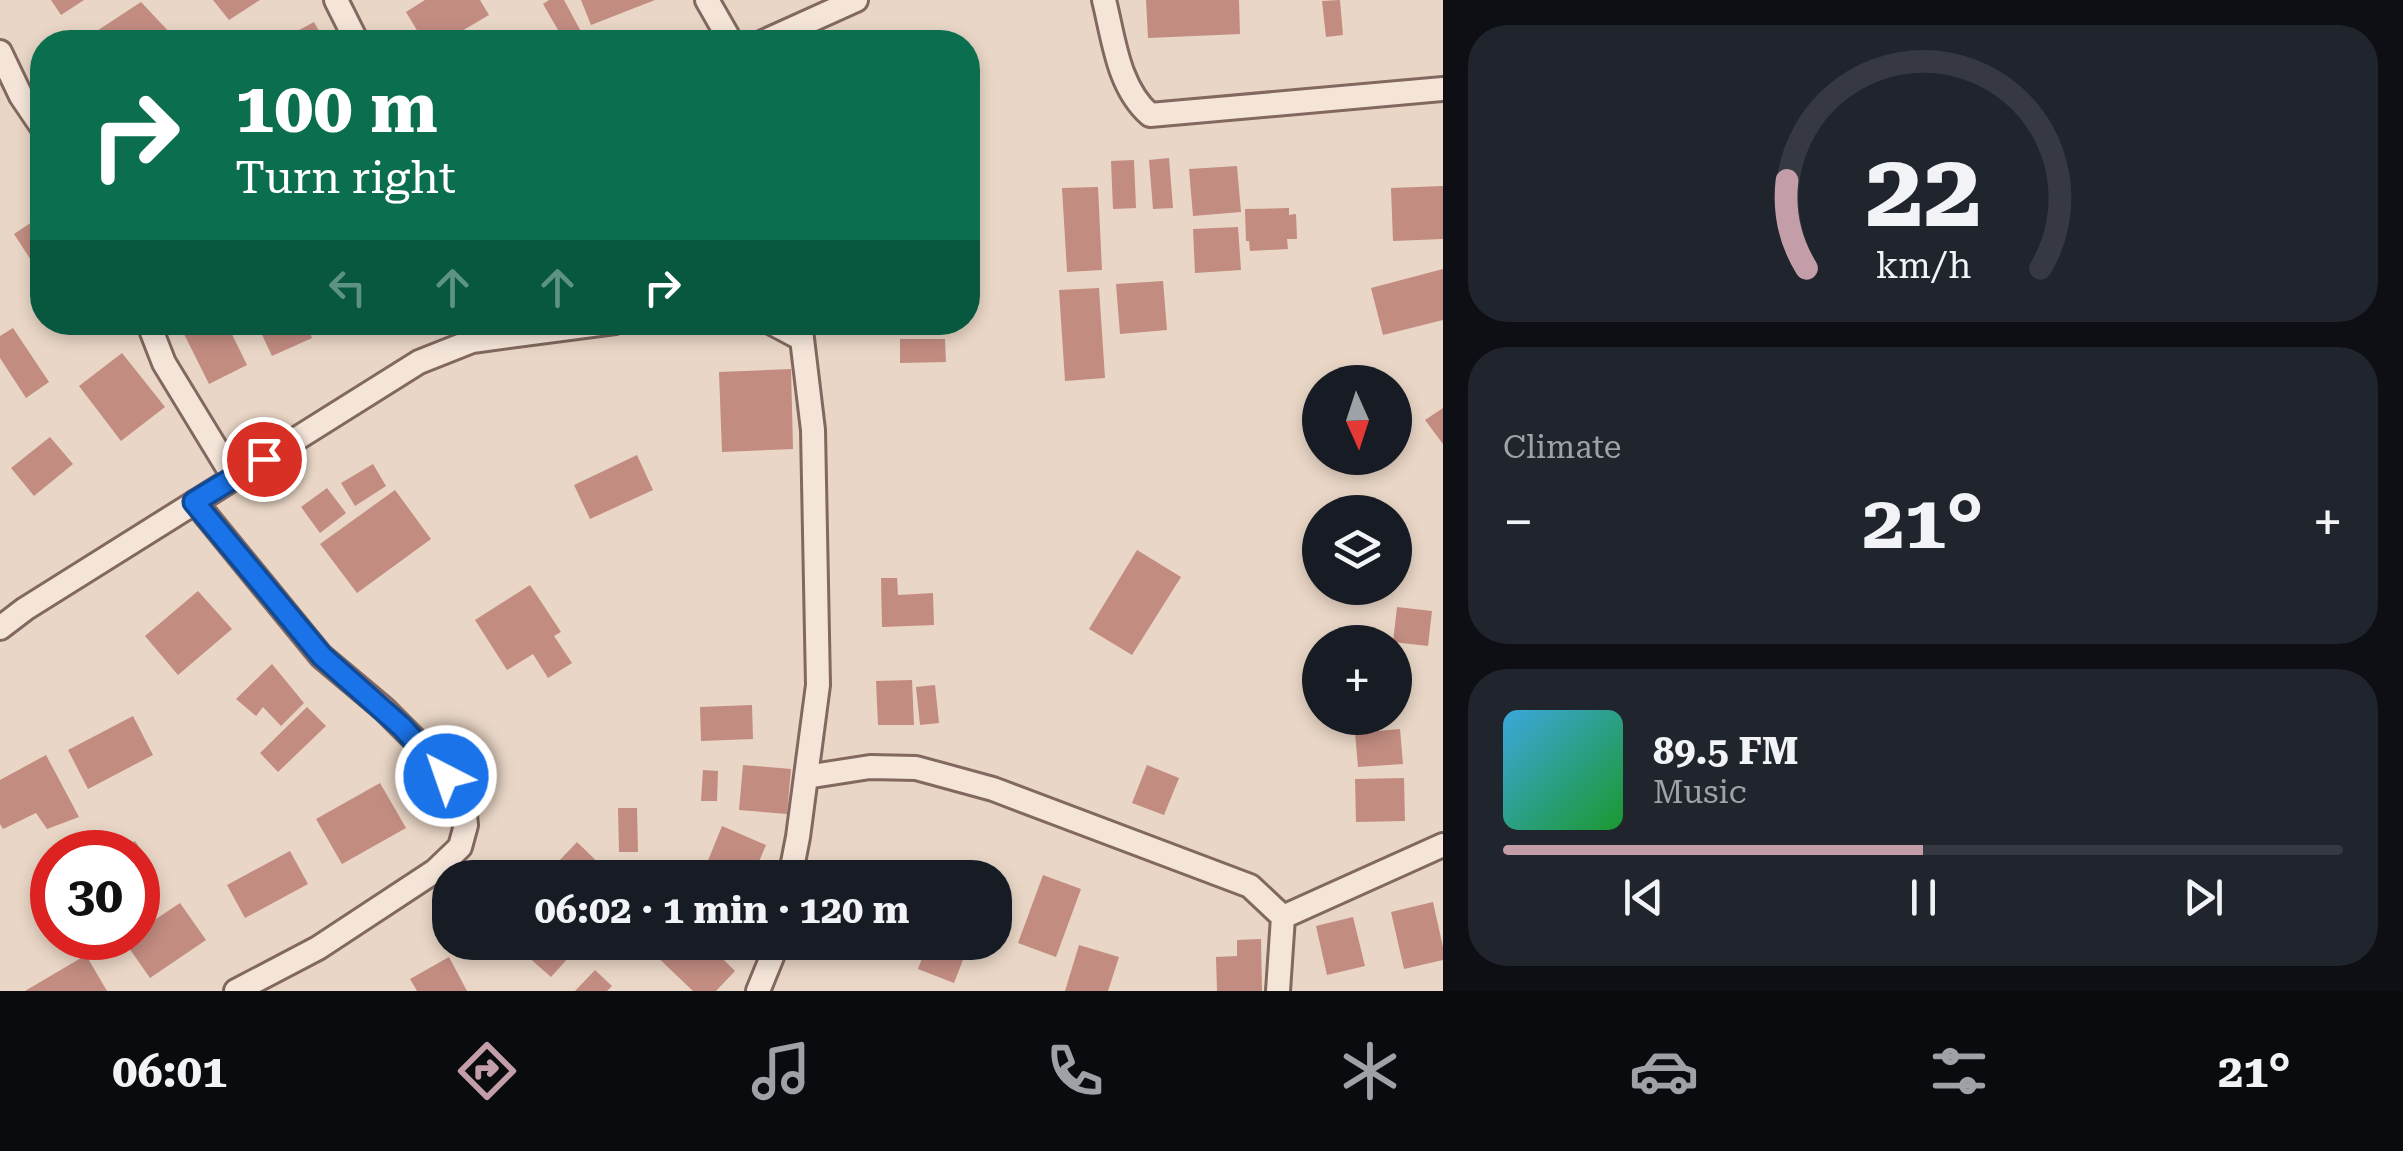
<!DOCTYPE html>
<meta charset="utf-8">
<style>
:root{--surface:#171b24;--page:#20242c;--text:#f1f3f6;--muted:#9ea1a6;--line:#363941;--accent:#c39ea9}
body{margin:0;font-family:"Roboto Serif",serif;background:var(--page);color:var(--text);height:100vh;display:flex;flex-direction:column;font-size:38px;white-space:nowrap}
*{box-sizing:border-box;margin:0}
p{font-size:32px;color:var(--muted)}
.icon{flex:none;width:55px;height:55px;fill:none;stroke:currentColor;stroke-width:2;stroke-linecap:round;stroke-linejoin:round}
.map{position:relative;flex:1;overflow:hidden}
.drawer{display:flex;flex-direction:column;gap:25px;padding:25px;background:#0d0f14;width:960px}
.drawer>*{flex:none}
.top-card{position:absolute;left:30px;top:30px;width:950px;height:305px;border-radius:40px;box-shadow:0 5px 15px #0003;background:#0b6e4f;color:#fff;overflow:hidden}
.needle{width:65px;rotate:177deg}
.tools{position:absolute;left:1302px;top:365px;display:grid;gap:20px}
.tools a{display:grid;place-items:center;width:110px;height:110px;border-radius:50%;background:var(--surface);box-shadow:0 5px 15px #0003;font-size:50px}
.speed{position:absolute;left:30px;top:830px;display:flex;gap:20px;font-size:50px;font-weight:700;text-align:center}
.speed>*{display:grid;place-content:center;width:130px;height:130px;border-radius:50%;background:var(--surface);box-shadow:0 5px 15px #0003;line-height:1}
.speed .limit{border:15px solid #d22;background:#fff;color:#111}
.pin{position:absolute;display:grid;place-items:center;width:85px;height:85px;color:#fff;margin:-42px;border:5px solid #fff;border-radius:50%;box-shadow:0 2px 10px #0007}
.me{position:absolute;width:110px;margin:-55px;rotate:319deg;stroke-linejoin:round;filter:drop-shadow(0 0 8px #0008)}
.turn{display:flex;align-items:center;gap:35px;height:210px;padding:0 40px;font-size:45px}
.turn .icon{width:130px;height:130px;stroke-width:2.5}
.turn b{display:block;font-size:70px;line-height:85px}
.lanes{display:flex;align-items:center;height:95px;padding:0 40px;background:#0003;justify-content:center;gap:50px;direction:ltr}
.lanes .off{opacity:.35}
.big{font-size:75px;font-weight:700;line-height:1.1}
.drawer .widget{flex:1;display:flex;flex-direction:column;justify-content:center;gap:15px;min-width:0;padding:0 35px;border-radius:40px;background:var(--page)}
.drawer .dial{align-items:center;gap:0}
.dial svg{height:260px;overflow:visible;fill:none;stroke:var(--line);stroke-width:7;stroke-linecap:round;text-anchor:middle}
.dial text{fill:var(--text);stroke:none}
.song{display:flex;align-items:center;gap:30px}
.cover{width:120px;height:120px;border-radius:15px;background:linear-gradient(135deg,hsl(200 70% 55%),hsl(130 70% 35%))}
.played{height:10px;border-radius:5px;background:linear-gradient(90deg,var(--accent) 50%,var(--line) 50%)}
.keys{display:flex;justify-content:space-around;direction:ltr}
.heat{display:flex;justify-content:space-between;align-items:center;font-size:55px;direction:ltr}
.trip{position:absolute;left:432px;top:860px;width:580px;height:100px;border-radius:40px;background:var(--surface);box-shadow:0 5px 15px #0003;font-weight:700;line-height:100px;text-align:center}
.dock{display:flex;height:160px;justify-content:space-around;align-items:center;background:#090b0e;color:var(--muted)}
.dock .icon{width:70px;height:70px}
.dock .active{color:var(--accent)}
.dock b{font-size:45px;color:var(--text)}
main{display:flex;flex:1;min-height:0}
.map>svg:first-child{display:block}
.building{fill:#c28c81}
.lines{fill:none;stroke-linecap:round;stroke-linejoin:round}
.minor-casing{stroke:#82685e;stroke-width:28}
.minor{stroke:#f5e5d9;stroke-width:22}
.route-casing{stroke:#114b97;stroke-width:25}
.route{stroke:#1a73e8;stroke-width:18}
</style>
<main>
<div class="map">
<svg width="1443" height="991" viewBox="0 0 1443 991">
<rect width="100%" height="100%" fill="#e9d6c6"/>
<path class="building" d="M51,0H84L61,15Z
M213,0H260L229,20Z
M425,0H480L489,15L443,42H424L406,12Z
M549,0H564L585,39L578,42H565L543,4Z
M581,0H655L591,25Z
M1146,0H1239L1240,34L1148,38Z
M1340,0L1343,35L1326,37L1322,1Z
M141,2L173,36L163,42H80Z
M314,22L325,42H277Z
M1169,158L1173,208L1153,209L1149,160Z
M1134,160L1136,208L1113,209L1111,161Z
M1237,166L1241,212L1193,216L1189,169Z
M1443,186V239L1393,241L1391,188Z
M1098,187L1102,270L1067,272L1062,188Z
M1289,208V215L1296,214L1297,239H1287L1288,249L1250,251L1249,241H1246L1245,209Z
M32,222L42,237V277L14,234Z
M1238,227L1241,270L1195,273L1193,229Z
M1443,269V320L1383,335L1371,288Z
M1163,281L1167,330L1120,334L1116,284Z
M1099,288L1105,378L1065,381L1059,290Z
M178,322H226L247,365L209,384Z
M256,322H305L312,338L272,356Z
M882,322H942V329L882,332Z
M13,328L49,382L26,398L0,358V336Z
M900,339H945L946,362L900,363Z
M122,353L165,407L121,441L79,386Z
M791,369L793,449L722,452L719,372Z
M1443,408V444L1425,420Z
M50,437L73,464L34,496L11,468Z
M637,455L653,490L590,519L574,485Z
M373,464L386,486L355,506L341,483Z
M327,488L346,513L320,533L301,507Z
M395,490L431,539L357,593L320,544Z
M1137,550L1181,577L1132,655L1089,629Z
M881,578H897L898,595L933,593L934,625L882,627Z
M530,585L561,632L554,636L572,663L548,678L533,654L507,670L475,620Z
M198,591L232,629L178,675L145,636Z
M1397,607L1432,611L1428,646L1393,642Z
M272,664L304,703L281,726L263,707L256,716L236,699Z
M912,680L914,725H878L876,681Z
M935,685L939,723L920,725L916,687Z
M752,705L753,739L701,741L700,707Z
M307,707L326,726L278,772L260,753Z
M133,716L153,755L88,789L68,750Z
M1400,729L1403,764L1358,767L1355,733Z
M46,755L79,817L47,829L36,813L3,829L0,824V780Z
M743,765L791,769L787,814L739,810Z
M1147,765L1179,778L1164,815L1132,803Z
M703,770L718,771L717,801H701Z
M1404,778L1405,821L1356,822L1355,779Z
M380,783L406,828L342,864L316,819Z
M618,808H637L638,852H619Z
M722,826L766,845L752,878H701Z
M135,841L153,867L138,877V852H118Z
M577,842L614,878H575L558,862Z
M290,851L308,884L245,918L227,885Z
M1043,875L1081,889L1056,957L1018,943Z
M1433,902L1443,947V960L1404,969L1391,912Z
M180,903L206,940L150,978L124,941L128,938H138V931Z
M1353,917L1365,966L1327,975L1316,926Z
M1261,939L1262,991H1217L1216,957L1237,956V940Z
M511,942H573L578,947L551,977Z
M660,942H706L735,971L716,991H693L651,951Z
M928,942H970L954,983L918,969Z
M1079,945L1119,957L1108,991H1065Z
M86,955L107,991H25Z
M449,957L467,991H417L410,979Z
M595,970L612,986L607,991H575Z"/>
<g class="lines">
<defs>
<path id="minor" d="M336,0L357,42
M707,0L731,42
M1104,0C1114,40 1118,87 1150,115L1443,89
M763,42L856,0
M0,52L21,96L42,127
M148,322L164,363L234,478
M770,322L802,339
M195,502L321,656L384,709L419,744L446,776L464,804L466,825L460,847L435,871L318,948L236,991
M0,628L25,609L419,362L472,341L615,322
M806,777L870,767L916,768L993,789L1250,886L1283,917L1278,991
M790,878L798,837L818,685L813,430L800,322
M1283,917L1443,845
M758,991L778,942"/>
</defs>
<use href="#minor" class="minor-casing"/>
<use href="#minor" class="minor"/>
</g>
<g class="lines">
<defs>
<path id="route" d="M264,459L194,502L322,656L402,727L446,776"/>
</defs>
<use href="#route" class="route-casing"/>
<use href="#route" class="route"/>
</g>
</svg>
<div class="tools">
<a><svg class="needle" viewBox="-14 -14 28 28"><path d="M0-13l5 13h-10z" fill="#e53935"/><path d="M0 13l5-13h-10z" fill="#9ea1a6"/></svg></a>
<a><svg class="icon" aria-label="layers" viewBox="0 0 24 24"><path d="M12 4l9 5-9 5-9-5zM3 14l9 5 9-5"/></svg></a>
<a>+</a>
</div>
<div class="speed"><div class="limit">30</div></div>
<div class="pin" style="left:264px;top:459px;background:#d93025"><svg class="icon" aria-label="arrive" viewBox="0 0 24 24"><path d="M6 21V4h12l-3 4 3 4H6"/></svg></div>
<svg class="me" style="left:446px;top:776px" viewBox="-20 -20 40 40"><circle r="17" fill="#1a73e8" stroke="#fff" stroke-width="3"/><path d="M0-11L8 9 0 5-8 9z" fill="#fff"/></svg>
<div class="trip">06:02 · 1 min · 120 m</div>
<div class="top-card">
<div class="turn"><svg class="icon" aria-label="right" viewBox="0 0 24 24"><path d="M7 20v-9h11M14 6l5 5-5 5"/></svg><div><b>100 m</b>Turn right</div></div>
<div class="lanes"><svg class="icon off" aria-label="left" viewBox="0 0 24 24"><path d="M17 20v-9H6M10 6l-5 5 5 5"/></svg><svg class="icon off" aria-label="ahead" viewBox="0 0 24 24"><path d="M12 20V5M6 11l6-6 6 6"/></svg><svg class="icon off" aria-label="ahead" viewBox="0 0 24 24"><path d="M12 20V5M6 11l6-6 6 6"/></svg><svg class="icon" aria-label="right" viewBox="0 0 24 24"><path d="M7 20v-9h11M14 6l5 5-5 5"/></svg></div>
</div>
</div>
<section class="drawer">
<div class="widget dial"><svg viewBox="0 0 100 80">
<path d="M14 69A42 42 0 1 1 86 69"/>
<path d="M14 69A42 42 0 0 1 8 42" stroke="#c39ea9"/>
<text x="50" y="56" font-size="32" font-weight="700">22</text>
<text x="50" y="72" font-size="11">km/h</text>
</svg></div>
<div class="widget"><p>Climate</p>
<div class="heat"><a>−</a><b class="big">21°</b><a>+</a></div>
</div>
<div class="widget">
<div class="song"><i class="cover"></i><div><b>89.5 FM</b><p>Music</p></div></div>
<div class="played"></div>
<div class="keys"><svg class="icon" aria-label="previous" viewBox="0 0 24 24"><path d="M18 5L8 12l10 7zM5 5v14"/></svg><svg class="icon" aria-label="pause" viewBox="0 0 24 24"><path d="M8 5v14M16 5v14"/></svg><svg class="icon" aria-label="next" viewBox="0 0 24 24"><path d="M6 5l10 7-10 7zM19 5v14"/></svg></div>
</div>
</section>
</main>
<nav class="dock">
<b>06:01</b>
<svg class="icon active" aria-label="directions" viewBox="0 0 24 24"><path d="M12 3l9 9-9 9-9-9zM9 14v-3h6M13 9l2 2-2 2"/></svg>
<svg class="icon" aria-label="music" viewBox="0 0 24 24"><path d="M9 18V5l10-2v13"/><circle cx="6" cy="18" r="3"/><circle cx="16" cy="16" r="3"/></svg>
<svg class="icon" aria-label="phone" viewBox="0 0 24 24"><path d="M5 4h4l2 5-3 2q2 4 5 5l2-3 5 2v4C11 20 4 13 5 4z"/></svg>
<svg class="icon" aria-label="climate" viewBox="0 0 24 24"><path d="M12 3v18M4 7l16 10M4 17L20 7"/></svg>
<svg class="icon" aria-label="car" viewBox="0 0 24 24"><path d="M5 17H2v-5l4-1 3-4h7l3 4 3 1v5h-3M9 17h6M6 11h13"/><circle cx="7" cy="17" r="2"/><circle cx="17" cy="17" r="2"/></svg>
<svg class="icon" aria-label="filters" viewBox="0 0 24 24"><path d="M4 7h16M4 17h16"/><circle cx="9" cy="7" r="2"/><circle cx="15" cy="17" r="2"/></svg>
<b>21°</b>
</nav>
